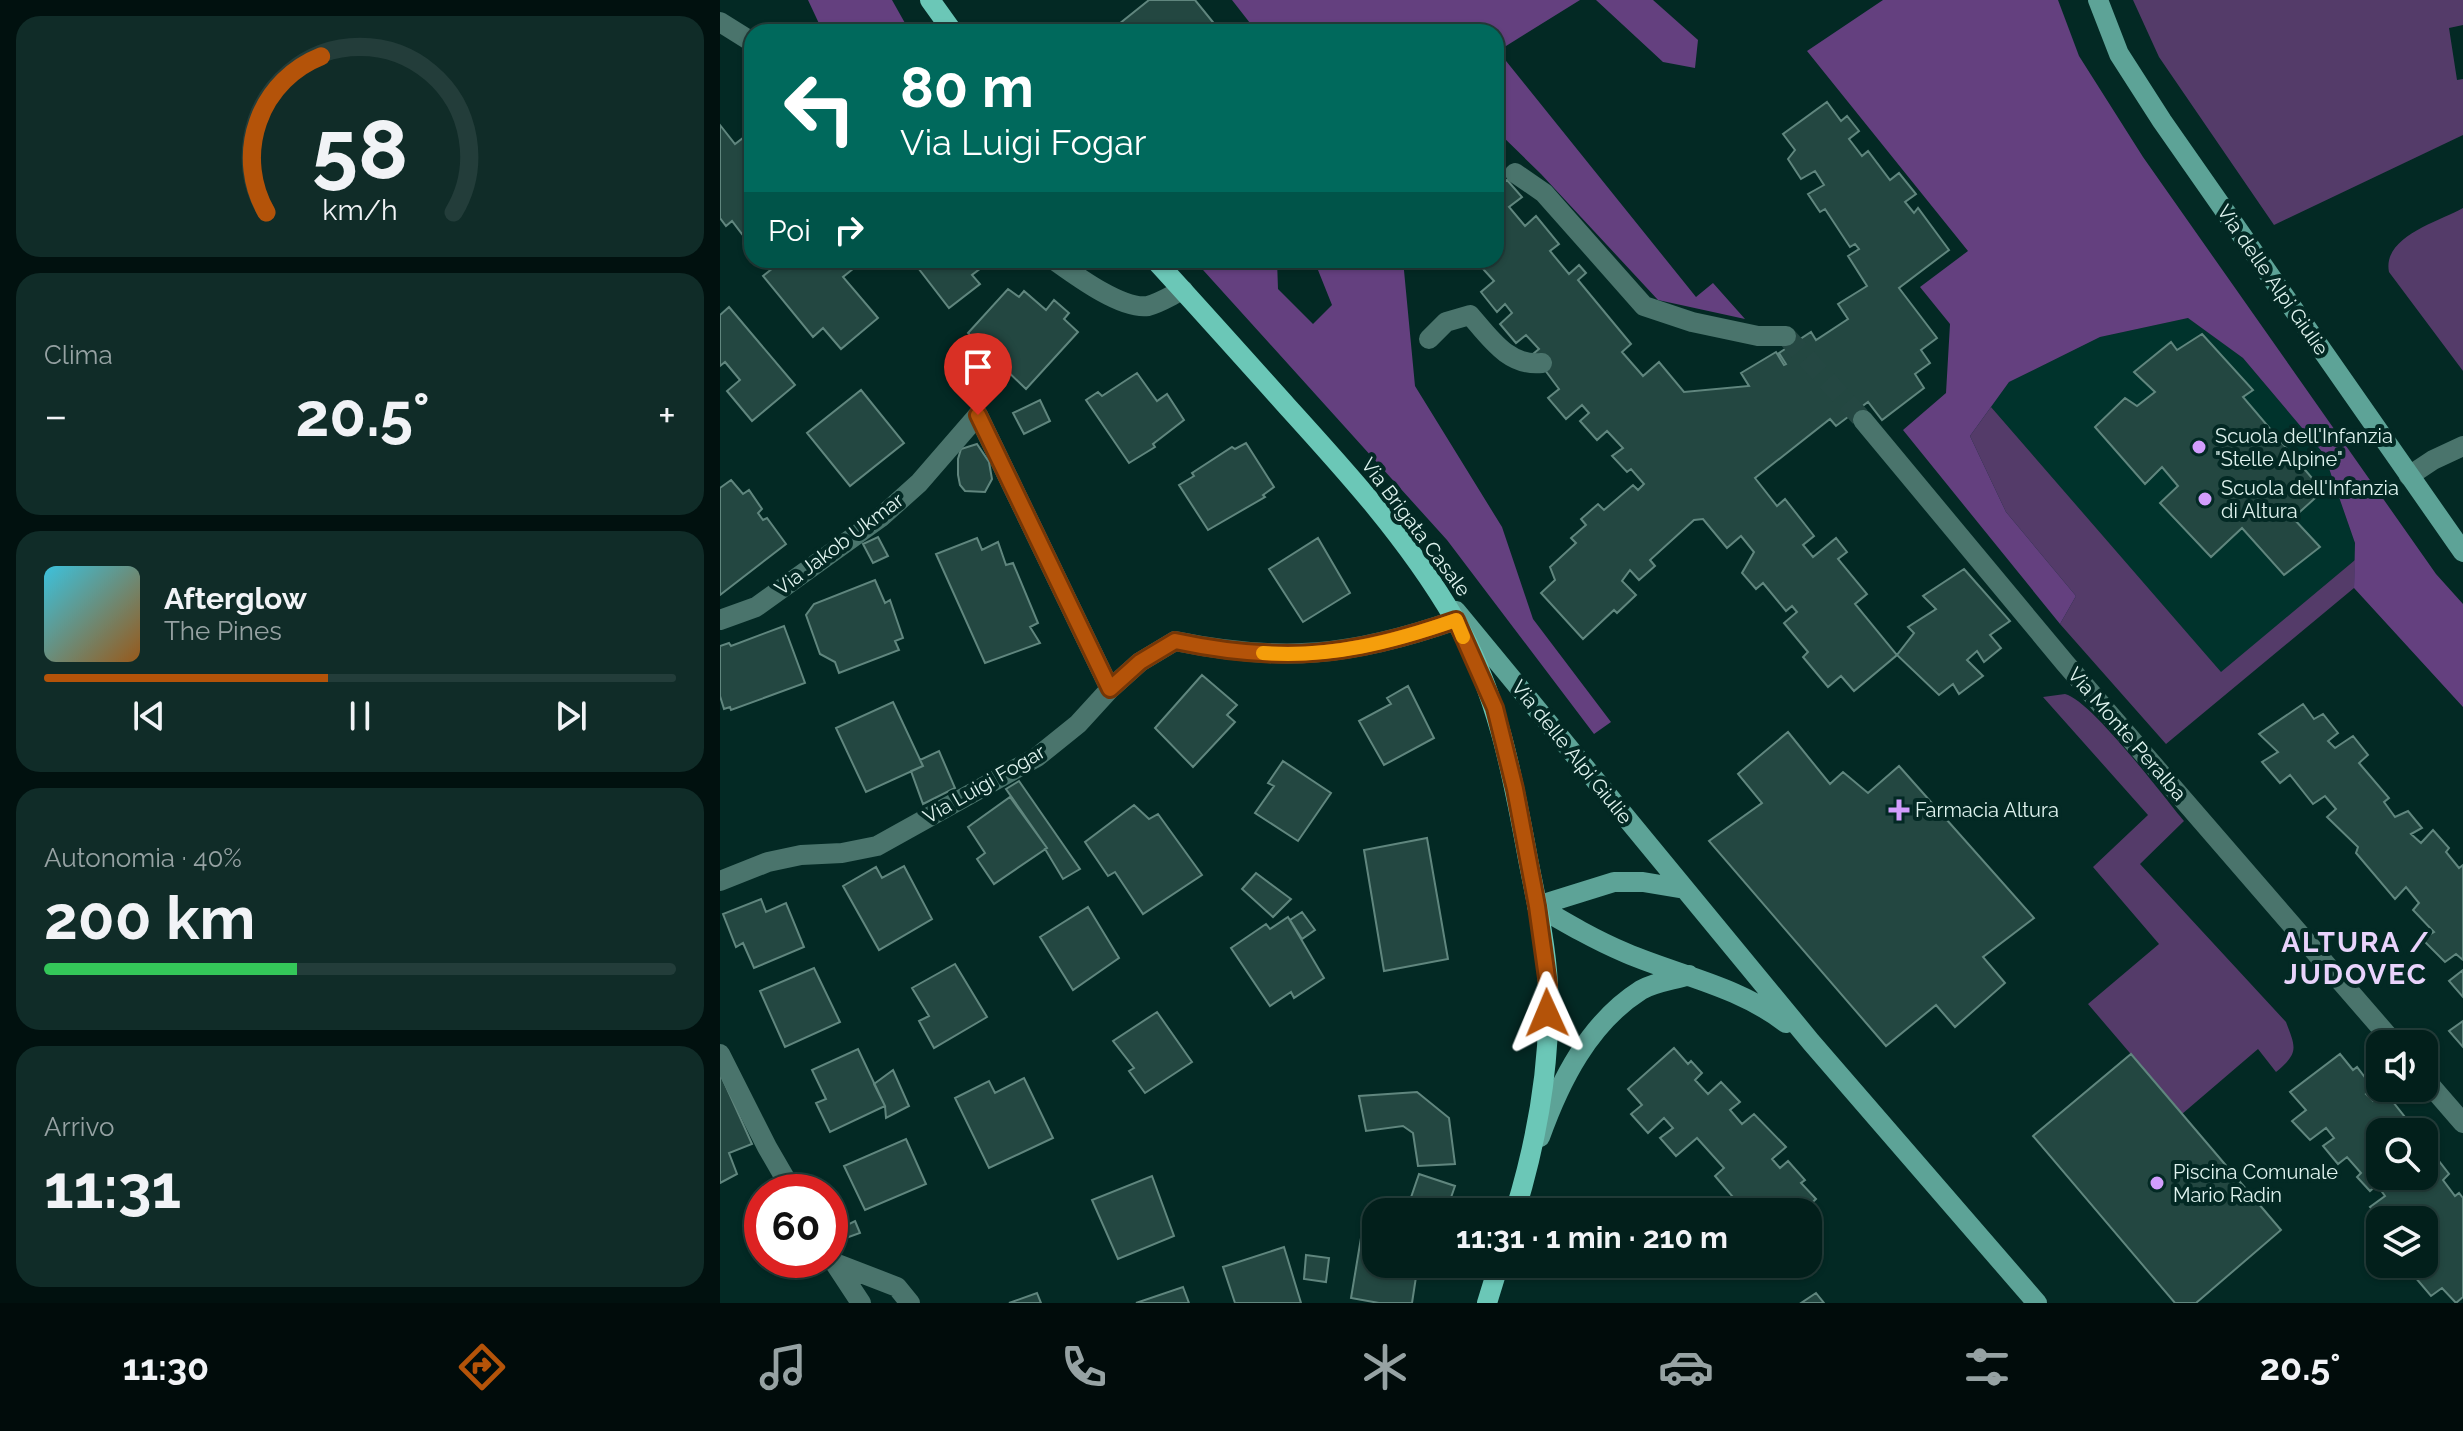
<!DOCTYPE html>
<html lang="it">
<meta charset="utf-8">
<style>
:root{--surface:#021f1b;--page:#102c28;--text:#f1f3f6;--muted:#96a2a3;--line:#233d3a;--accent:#b45309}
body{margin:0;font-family:Raleway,sans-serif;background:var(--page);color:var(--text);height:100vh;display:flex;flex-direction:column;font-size:30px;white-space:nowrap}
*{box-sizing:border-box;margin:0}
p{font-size:26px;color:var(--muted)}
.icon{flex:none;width:44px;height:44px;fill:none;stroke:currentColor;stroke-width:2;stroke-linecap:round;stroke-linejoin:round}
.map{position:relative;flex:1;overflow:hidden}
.side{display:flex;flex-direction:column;gap:16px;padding:16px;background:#01110f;width:720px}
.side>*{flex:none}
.guide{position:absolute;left:24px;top:24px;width:760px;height:244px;border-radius:24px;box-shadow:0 2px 6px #0004,0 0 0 2px var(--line);background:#00695c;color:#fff;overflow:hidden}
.buttons{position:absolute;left:1646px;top:1030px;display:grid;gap:16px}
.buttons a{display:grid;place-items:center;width:72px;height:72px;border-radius:16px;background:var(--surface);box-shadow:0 2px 6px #0004,0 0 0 2px var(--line);font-size:40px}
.speed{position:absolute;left:24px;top:1174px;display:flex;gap:16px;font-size:40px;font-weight:700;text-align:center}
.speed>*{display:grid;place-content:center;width:104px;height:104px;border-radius:50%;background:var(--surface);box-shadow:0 2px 6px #0004,0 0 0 2px var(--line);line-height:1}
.speed .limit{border:12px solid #d22;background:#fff;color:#111}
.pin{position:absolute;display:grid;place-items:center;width:68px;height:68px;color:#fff;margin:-82px -34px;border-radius:50% 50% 50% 0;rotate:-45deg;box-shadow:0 0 8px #0007}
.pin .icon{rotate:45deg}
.me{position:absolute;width:88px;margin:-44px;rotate:359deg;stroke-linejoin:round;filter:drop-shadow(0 0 6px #0008)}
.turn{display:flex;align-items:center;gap:28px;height:168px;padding:0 24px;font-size:36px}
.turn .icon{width:104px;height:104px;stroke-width:2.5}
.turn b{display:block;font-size:56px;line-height:68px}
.then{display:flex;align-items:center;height:76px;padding:0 24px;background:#0003;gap:16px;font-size:30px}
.big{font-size:60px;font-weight:700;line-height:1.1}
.side .card{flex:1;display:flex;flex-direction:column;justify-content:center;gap:12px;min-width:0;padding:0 28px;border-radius:24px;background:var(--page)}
.side .dial{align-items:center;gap:0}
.dial svg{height:208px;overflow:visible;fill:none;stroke:var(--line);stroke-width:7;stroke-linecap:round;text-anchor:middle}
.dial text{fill:var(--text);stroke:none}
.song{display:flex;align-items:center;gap:24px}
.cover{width:96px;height:96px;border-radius:12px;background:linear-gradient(135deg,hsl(190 70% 55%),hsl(30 70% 35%))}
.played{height:8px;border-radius:4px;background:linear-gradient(90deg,var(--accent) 45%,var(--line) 45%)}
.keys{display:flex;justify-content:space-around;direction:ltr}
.heat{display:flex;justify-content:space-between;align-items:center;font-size:44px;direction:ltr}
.charge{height:12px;border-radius:6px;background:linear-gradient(90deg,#34c759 40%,var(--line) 0)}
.trip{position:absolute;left:642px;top:1198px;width:460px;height:80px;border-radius:24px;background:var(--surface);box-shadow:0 2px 6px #0004,0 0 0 2px var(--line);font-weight:700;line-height:80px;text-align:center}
.menu{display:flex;height:128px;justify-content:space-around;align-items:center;background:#010c0b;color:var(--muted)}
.menu .icon{width:56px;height:56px}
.menu .active{color:var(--accent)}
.menu b{font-size:36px;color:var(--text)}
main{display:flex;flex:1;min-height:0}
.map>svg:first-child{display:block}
.built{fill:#00332c}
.green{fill:#543b69}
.forest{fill:#64407f}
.building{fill:#234741;stroke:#60867e;stroke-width:2}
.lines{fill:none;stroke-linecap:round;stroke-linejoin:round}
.street-tunnel{stroke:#244742;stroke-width:20;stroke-dasharray:20 10;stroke-linecap:butt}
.lane{stroke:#4a746c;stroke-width:20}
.street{stroke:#4a746c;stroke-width:20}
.secondary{stroke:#5da397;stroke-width:20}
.primary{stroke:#6bc7b7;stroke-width:20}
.route-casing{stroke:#753606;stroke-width:20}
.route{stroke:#b45309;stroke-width:14}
.slow{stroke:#f59e0b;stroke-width:14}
.poi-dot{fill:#d29dfd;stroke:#032924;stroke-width:3}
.labels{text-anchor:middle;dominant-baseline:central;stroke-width:8;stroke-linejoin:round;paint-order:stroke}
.street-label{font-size:20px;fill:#dff3ef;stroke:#032924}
.poi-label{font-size:20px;fill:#dff3ef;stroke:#032924;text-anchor:start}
.district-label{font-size:28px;font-weight:bold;letter-spacing:2px;fill:#e9d3fc;stroke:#032924}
</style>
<main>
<section class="side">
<div class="card dial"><svg viewBox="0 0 100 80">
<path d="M14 69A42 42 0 1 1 86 69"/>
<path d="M14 69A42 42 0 0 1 35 9" stroke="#b45309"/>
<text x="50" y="56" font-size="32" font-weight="700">58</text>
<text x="50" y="72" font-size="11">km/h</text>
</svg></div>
<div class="card"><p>Clima</p>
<div class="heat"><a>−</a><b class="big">20.5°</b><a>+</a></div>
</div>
<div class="card">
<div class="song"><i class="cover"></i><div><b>Afterglow</b><p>The Pines</p></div></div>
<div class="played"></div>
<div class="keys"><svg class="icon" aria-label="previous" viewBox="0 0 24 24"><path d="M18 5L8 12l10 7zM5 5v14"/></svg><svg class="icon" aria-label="pause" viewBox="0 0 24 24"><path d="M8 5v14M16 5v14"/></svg><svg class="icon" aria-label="next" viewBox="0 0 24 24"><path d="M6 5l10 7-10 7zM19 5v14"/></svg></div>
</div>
<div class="card"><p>Autonomia · 40%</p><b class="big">200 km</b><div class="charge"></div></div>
<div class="card"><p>Arrivo</p><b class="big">11:31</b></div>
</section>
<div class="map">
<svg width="1743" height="1303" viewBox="0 0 1743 1303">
<rect width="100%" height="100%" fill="#032924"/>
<path class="built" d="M1468,318L1523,358L1604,454L1635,543V560L1501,673L1271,407L1289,382L1380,337Z"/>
<path class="green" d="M1413,0H1743V25L1729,28L1737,80L1743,79V135L1554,225L1439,57Z
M1743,208V371L1669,272C1662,237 1718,222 1743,208Z
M1271,407L1501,672L1635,560L1634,588L1446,744L1340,624L1356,596L1286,512L1250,436Z
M1345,694C1371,700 1443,796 1464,821L1420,864L1566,1022C1576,1048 1579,1053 1556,1072L1538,1049L1462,1114L1368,1004L1439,944L1373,867L1428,815L1323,697Z"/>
<path class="forest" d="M88,0H172L190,32H103Z
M512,0H860L778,51L976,297L993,283L1025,319L938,300L821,174L776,130V32H537Z
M876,0H933L978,40L975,68L943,62Z
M1163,0H1338L1359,56L1423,157L1716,574L1743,604V707L1634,588L1635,543L1604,454L1523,358L1468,318L1380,337L1289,382L1250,436L1286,512L1356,596L1340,624L1183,430L1226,393L1230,324L1200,287L1248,251L1087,51Z
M474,260H557L558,289L593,324L612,305L594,260H683L695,386L782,527L813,619L891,722L874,734L727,540Z"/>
<path class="building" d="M429,0H475L501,32H389Z
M1107,102L1121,121L1127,116L1139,131L1129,139L1142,156L1148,151L1170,180L1179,173L1196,194L1185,202L1194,213L1198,208L1229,250L1179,288L1217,338L1201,350L1210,363L1195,374L1204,388L1162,420L1148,402L1116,426L1110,419L1035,478L1057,506L1065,499L1094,536L1083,545L1093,557L1116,538L1127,552L1118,559L1147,594L1135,604L1177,655L1134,691L1121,676L1108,687L1083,657L1088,652L1064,623L1077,612L1072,606L1066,611L1043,583L1036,589L1022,573L1034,552L1021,536L1007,548L983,519L974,520L930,560L935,566L919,580L910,570L902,581L916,595L897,613L894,610L863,639L821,593L835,580L830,567L856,543L851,538L866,525L861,519L878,504L884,510L913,485L918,490L924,484L911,469L907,472L892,456L903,448L887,431L877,440L860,421L869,413L862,405L846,419L828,398L839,389L813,354L819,349L806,335L796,343L780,324L792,313L785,304L777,312L761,292L774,281L755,260H776V189L787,180L802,197L789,207L805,226L816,216L839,244L830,251L849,274L859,265L866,273L858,280L911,344L902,352L923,376L939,362L964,392L1029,386L1021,373L1056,352L1064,365L1066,364L1059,353L1091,332L1096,340L1128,319L1118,304L1147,286L1128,256L1139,249L1135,244L1130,247L1105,209L1100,212L1088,194L1104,185L1095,171L1081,179L1068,159L1075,150L1063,134Z
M0,125L15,144L23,138L32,149V226L22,234L12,221L6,226L0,218Z
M63,260H125L133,269L123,277L158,318L121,349L103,328L93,337L43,276Z
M192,260H267L269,262L252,275L260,284L229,308Z
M288,289L299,297L304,291L326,310L334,300L349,313L344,319L358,332L306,389L248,333Z
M9,307L75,385L32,421L7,391L20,380L5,362L0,366V315Z
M1482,334L1533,390L1523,397L1603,491L1573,518L1600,547L1564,575L1522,528L1491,557L1440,503L1458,486L1442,467L1425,484L1375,427L1405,398L1417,406L1435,392L1414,372L1451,342L1457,350Z
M417,373L437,401L447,394L464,420L433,444L435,447L409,463L366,400L378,392L382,396Z
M141,390L184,443L130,486L87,433Z
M320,400L330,421L304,434L293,413Z
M526,443L554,487L543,495L545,497L488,530L459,485L474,476L472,473L512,447L515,449Z
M257,444L269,462L272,479L265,492L245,491L240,485L238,475V459L241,449Z
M11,480L23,494L29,490L42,509L38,513L43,520L47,518L66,544L0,595V488Z
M158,537L168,556L153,563L143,544Z
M257,538L262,550L278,542L286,565L293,563L318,623L310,627L320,643L265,663L216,554Z
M598,538L630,593L583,622L549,569Z
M1244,569L1290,621L1270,635L1281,648L1264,662L1257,651L1247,660L1263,676L1239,694L1233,684L1219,695L1177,655L1194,633L1188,627L1216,609L1203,596Z
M155,580L165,603L170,600L183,638L175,641L179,650L119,673L115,662L100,654L86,615L94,604Z
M64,626L85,683L11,710L10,707L4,709L0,696V646L9,643L11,646Z
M482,675L517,705L507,715L515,722L473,767L435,728Z
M688,686L714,738L664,765L639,721L671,704L667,698Z
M173,702L203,766L146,792L116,728Z
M1583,704L1594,719L1603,714L1618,733L1608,741L1615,748L1633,736L1648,755L1639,763L1669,798L1664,802L1675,817L1688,811L1702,828L1691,834L1701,843L1713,830L1729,848L1726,852L1739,868L1743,865V960L1736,954L1725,962L1702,939L1714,932L1693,910L1699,903L1686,887L1675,899L1636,853L1638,847L1607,817L1616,809L1605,796L1593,804L1570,775L1560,783L1542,762L1558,752L1539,734Z
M1068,732L1110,784L1123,772L1148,793L1179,766L1314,918L1263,957L1285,983L1235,1027L1216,1005L1166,1046L989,841L1042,803L1018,774Z
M219,751L235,788L203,804L191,771L203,766L200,760Z
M563,761L611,793L578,841L535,813L554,786L548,783Z
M299,781L360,869L343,879L325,849L327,848L286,789Z
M290,797L327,848L274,884L257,859L265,853L248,827Z
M414,805L429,819L438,814L482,875L423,914L395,872L388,876L365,842Z
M707,838L728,959L664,971L644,850Z
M184,866L212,919L159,950L123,886L156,867L162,878Z
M536,873L571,899L553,917L522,889Z
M41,899L46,912L66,903L84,947L34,968L23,943L16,947L3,914Z
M368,907L399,958L353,990L320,937Z
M582,912L595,930L582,939L570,920Z
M568,917L604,978L574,998L571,992L550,1006L511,948L546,924L550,929Z
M235,964L267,1017L214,1048L199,1021L209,1016L192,988Z
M94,968L120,1022L65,1047L40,991Z
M1743,970V997L1729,981Z
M437,1012L472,1062L425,1093L409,1071L414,1068L393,1041Z
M1743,1021V1047L1729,1031Z
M954,1048L968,1064L971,1061L982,1073L975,1080L988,1094L1001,1082L1020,1102L1010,1110L1022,1124L1034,1114L1066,1147L1052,1159L1060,1168L1068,1161L1085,1180L1081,1183L1096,1199L1082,1212H1009L1019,1204L995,1176L1004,1168L977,1138L956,1156L940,1138L953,1128L944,1118L928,1133L911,1114L922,1105L908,1089Z
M138,1049L165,1106L110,1132L96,1103L106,1099L92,1070Z
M1411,1054L1561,1230L1476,1303H1455L1313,1136Z
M1620,1054L1633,1070L1637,1067L1653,1088L1646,1094L1653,1101L1665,1092L1693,1127L1699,1122L1714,1141L1704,1149V1132H1660V1176H1704V1155L1710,1160L1715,1156L1729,1174L1723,1180L1735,1196L1739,1193L1743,1198V1297L1736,1303L1722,1288L1711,1296L1695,1277L1710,1264L1704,1258V1220H1684L1680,1216L1676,1220H1661L1650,1207L1665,1196L1657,1185L1650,1191L1637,1177L1641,1173L1627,1157L1618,1164L1603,1146L1614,1138L1606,1128L1590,1140L1572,1121L1586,1110L1570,1092Z
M173,1070L189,1106L166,1118L165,1106L154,1084Z
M0,1073L32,1144L9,1153L17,1174L0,1183Z
M304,1078L333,1138L269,1168L235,1098L269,1081L275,1093Z
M697,1092L729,1118L735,1164L698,1166L693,1133L683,1126L646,1131L639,1096Z
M186,1139L206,1184L145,1210L124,1166Z
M699,1174L735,1186L726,1212H686Z
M432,1176L454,1236L398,1259L372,1200Z
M135,1221L140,1233L123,1239L117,1230Z
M643,1226L656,1228V1264H698L692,1303H659L631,1298Z
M564,1247L581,1303H515L503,1267Z
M586,1255L609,1258L606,1282L584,1279Z
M463,1287L469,1303H416Z
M317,1293L321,1303H289Z
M1096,1293L1104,1303H1081Z"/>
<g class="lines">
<path class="street-tunnel" d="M1066,336L1143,420"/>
<path class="lane" d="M795,173L824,193L924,306L972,322L1038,336H1066
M709,339L726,322L750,315C770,338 789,367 822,363"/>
<path class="street" d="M0,22L32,42
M334,260C355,275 402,310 428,306C440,303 452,295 463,290
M1143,420L1345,663L1675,1044
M1689,476L1713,460L1743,446
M0,620L36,607L160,518L199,483L258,415L390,689
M0,881L48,862L81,855L122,853L157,846L317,757L358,724L390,689L420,662L455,641C563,663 633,656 736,620
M0,1054L47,1147L73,1192
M1704,1078L1743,1123
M114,1262L141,1303
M115,1263L177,1287L190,1303"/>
<path class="secondary" d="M1378,0L1399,54L1442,121L1743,552
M736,611L1091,1042L1317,1303
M817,906C846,923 875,940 906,953C960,976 1018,986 1066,1023
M817,906L894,882H923L965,889
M820,1137C840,1081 869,1023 921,990C935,982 954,980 969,975"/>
<path class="primary" d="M210,0L233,32
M435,260C479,308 522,356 565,404C626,471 688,539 734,618C777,691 793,777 808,859C816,900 826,943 828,985C831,1060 817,1140 795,1212
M767,1303L779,1264"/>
</g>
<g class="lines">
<defs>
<path id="route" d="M258,415L390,689L420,662L455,641C562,664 633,656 736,620L775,708L795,789L817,906L828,985L827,1013"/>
</defs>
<use href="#route" class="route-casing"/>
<use href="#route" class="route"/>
<path class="slow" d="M543,653C611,658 673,642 736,620L743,637"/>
</g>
<g class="poi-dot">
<circle cx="1479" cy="447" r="8"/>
<circle cx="1485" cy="499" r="8"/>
<path d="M1175 798h8v8h8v8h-8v8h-8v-8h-8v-8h8z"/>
<circle cx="1437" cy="1183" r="8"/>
</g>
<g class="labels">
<g class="street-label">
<text transform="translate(1553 280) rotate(55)">Via delle Alpi Giulie</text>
<text transform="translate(696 527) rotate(53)">Via Brigata Casale</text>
<text transform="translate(119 544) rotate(-37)">Via Jakob Ukmar</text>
<text transform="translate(1407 734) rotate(49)">Via Monte Peralba</text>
<text transform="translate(852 752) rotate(51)">Via delle Alpi Giulie</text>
<text transform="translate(264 784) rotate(-30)">Via Luigi Fogar</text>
</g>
<g class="poi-label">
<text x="1495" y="436">Scuola dell'Infanzia<tspan x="1495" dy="23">"Stelle Alpine"</tspan></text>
<text x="1501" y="488">Scuola dell'Infanzia<tspan x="1501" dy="23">di Altura</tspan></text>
<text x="1195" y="810">Farmacia Altura</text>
<text x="1453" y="1172">Piscina Comunale<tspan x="1453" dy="23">Mario Radin</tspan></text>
</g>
<g class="district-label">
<text x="1636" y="942">ALTURA /<tspan x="1636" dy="32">JUDOVEC</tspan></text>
</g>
</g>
</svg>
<div class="buttons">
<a><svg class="icon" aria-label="sound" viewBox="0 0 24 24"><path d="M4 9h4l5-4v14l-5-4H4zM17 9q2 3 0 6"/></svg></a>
<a><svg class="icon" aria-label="search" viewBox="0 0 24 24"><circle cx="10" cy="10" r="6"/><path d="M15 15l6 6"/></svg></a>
<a><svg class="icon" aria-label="layers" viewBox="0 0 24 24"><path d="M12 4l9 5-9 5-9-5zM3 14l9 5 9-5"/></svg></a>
</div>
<div class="speed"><div class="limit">60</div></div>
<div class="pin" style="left:258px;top:415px;background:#d93025"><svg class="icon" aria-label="arrive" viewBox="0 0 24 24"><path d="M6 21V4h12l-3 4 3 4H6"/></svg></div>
<svg class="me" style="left:827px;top:1013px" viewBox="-20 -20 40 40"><path d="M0-17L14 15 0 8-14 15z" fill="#b45309" stroke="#fff" stroke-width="4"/></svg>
<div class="trip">11:31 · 1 min · 210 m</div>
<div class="guide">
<div class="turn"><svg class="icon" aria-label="left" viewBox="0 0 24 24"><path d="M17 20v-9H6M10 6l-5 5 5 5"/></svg><div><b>80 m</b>Via Luigi Fogar</div></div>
<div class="then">Poi<svg class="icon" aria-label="right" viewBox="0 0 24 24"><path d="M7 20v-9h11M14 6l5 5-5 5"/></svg></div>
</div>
</div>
</main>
<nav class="menu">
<b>11:30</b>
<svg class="icon active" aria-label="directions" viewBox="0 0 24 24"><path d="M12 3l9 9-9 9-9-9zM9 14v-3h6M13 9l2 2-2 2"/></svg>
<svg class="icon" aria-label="music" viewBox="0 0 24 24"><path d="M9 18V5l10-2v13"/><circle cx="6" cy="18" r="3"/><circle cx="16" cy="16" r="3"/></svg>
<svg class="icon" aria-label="phone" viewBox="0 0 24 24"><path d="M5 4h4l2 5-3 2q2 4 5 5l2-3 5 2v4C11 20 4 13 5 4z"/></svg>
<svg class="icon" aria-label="climate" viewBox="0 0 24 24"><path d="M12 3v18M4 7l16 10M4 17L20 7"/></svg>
<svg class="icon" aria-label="car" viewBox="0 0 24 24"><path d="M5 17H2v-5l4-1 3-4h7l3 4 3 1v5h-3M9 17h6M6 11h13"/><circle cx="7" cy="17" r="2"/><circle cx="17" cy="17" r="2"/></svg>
<svg class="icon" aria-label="filters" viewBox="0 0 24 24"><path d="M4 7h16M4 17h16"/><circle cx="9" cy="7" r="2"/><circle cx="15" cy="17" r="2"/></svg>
<b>20.5°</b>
</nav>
